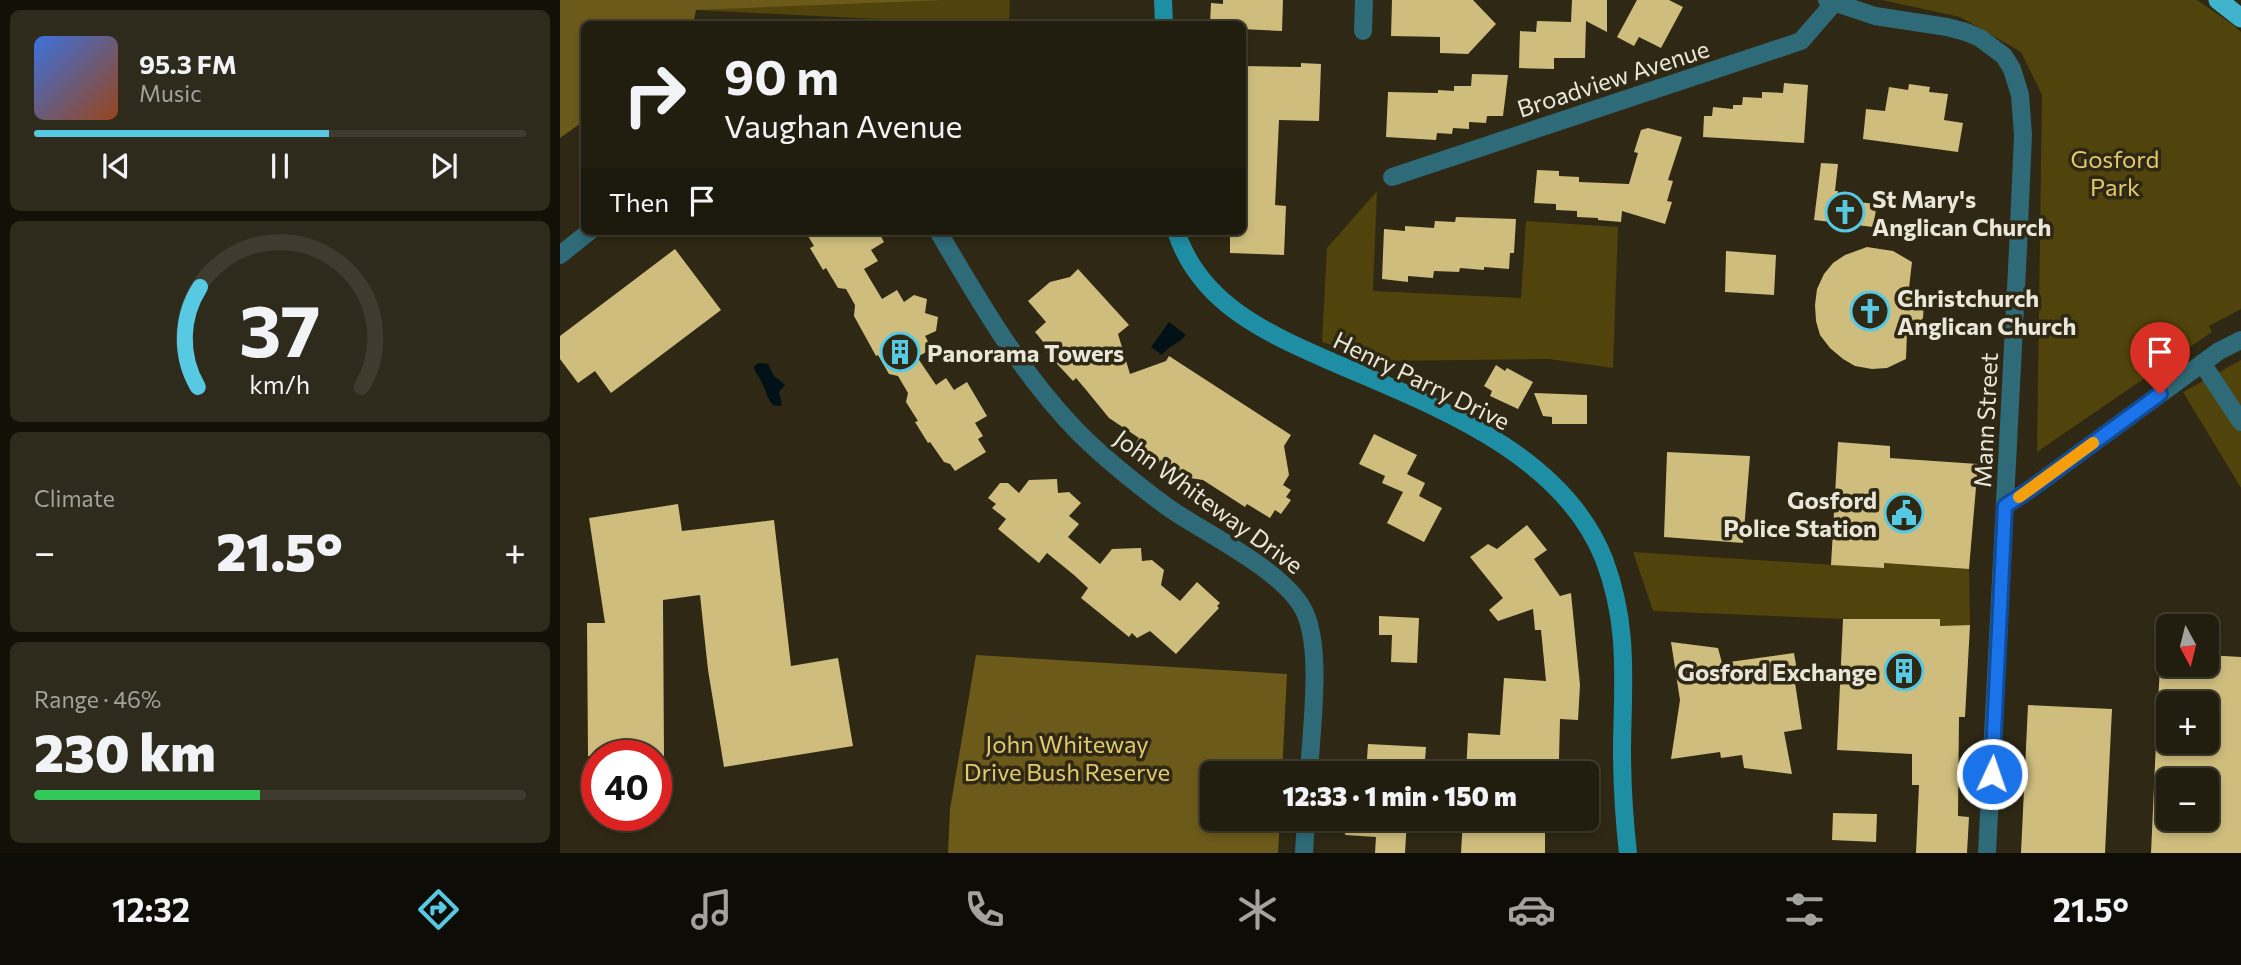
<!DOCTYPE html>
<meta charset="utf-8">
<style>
:root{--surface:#221e0f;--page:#2e2b1d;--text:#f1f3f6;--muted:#a2a29e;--line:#3f3c2f;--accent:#57c9e2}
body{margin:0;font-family:Commissioner,sans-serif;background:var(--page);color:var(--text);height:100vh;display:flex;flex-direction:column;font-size:26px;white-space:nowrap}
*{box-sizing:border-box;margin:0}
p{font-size:23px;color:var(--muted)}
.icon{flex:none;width:38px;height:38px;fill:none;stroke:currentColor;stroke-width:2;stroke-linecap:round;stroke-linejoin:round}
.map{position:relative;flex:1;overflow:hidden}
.sheet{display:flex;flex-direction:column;gap:10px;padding:10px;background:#131008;width:560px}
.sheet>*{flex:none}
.guide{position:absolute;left:21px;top:21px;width:665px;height:214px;border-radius:10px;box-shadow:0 4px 10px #0003,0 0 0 2px var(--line);background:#221e0f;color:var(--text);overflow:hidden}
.needle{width:46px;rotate:173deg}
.buttons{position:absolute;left:1596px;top:614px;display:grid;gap:14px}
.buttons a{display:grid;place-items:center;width:63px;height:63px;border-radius:10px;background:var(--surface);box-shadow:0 4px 10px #0003,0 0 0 2px var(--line);font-size:35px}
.speed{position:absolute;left:21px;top:740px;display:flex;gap:14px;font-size:35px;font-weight:700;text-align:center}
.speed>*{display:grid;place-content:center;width:91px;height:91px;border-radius:50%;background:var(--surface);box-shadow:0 4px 10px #0003,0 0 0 2px var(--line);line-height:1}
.speed .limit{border:10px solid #d22;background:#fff;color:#111}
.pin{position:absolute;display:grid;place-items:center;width:60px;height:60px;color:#fff;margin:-72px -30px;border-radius:50% 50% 50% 0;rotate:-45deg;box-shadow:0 0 7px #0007}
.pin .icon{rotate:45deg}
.me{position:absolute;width:77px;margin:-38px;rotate:3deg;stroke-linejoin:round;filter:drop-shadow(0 0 5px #0008)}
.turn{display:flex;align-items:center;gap:24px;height:147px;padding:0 28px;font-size:32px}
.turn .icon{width:91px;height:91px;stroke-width:2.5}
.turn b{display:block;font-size:49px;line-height:60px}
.then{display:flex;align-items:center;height:66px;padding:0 28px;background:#0003;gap:14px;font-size:26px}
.big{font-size:52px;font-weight:800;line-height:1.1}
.sheet .widget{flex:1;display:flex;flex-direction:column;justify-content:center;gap:10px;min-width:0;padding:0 24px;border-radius:10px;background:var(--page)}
.sheet .dial{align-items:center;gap:0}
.dial svg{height:182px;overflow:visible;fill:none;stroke:var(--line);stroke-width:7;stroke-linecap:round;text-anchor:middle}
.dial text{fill:var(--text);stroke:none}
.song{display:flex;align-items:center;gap:21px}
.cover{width:84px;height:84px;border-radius:10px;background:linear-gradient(135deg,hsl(220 70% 55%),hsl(20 70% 35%))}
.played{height:7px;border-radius:4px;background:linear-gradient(90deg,var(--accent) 60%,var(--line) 60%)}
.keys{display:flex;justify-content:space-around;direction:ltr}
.heat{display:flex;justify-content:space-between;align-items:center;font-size:38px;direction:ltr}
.charge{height:10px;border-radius:5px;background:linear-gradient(90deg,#34c759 46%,var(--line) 0)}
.trip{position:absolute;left:640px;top:761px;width:399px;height:70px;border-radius:10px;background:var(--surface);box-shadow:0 4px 10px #0003,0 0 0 2px var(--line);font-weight:800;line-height:70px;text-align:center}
.menu{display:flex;height:112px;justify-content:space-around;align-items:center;background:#0e0c06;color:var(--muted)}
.menu .icon{width:49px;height:49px}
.menu .active{color:var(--accent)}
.menu b{font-size:32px;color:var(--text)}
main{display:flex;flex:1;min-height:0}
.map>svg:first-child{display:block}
.green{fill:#50430b}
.forest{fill:#6b5a19}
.water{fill:#001217}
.building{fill:#cebd7d;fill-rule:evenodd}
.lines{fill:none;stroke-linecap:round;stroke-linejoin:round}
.minor{stroke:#2e6a77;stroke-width:18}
.tertiary{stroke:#2e6a77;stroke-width:18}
.secondary{stroke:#1e8ea4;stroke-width:18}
.trunk{stroke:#3fb4cc;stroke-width:19}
.route-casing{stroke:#114b97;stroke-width:18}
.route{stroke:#1a73e8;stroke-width:12}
.slow{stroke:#f59e0b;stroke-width:12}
.labels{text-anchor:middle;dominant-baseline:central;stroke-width:7;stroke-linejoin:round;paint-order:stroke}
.street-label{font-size:24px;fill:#eae7da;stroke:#2e2814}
.park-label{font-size:24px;fill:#e2c96e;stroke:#2e2814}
.poi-label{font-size:24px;font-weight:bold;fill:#eae7da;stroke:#2e2814;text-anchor:start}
</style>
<main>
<section class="sheet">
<div class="widget">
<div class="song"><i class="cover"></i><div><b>95.3 FM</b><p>Music</p></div></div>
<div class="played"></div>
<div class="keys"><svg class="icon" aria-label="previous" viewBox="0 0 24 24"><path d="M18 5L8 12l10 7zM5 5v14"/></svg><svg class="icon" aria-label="pause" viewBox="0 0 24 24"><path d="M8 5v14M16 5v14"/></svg><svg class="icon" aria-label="next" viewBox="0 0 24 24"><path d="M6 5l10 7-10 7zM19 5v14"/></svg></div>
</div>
<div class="widget dial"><svg viewBox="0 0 100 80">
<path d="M14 69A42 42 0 1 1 86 69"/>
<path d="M14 69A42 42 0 0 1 15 25" stroke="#57c9e2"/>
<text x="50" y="56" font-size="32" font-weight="700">37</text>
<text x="50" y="72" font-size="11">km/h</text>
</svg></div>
<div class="widget"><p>Climate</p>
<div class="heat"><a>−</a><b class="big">21.5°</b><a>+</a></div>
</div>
<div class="widget"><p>Range · 46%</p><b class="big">230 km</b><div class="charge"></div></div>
</section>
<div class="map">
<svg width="1681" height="853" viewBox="0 0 1681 853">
<rect width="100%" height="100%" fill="#2e2814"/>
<path class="green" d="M0,0H450L449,24H416L136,10Z
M1322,0H1637L1672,24L1681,32V309L1649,326L1652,332L1477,452L1482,95L1461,52L1430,34L1400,17Z
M817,191L813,291L961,298L966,221L1058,227L1053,368L989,359L821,361L762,342L767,248Z
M1681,360V488L1623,392Z
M1073,552L1323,568L1324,563L1409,569L1410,625L1380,626L1379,619H1283L1093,611Z"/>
<path class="forest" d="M0,0H386L136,10L133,24H24V121L0,138Z
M416,655L727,674L722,773L653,774V819H720L718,853H388L390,809Z"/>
<path class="water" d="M609,322L626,335C619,344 609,345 602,355L591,347Z
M199,363L208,364L214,376L225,385L219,392L222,405L220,406L213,405C205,395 207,392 202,383C199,375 195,374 194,366Z"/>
<path class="building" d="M663,0H723L722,31L682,29V24H650L651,3L663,4Z
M832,0H913L936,24L908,54L880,53V37L831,36Z
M1012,0H1047V32L1026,21L1025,58H994V69L959,68L960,31L976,32L977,21L1011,22Z
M1077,0H1109L1123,7L1101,48L1079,37L1074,46L1057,37Z
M741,63L761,64L759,121L719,120L715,205L726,206L724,255L670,253V231H682V66L741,67Z
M912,74L948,75L943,116H927L926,123L909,122V129L893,128L892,134L877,133L876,140L826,137L828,92L878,93V90L894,91V86H911Z
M1224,83L1248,85L1244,143L1143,137L1144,116H1152L1153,107L1173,109V105H1182L1183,97L1202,98V92L1223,93Z
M1349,84L1370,87L1369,92L1388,94L1384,120L1403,123L1398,152L1303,139L1306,109L1325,111L1329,87L1348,90Z
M1088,128L1122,137L1108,180L1113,181L1107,201L1112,202L1105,224L1062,211L1061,222L1038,220V218L1017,217V211L996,210V204L974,203L977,170L999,171V176L1019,177V182L1069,184L1078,153L1074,152L1081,130Z
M1261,163L1278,164L1275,191H1278L1277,200L1317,204L1313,227L1254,220Z
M896,217L956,219L954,253H950L949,269L924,267V270L900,268L899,272L874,271L873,278L848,276V282L822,279L824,229L845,231V226L874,228L875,221L895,222Z
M245,231H318L324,242L311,250L318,261L304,269L322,299L337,290L344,302L354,295L367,299L365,313L378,317L376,331L365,336L372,349L357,357L376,385L386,378L394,390L407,382L427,416L415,423L423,436L418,439L426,452L395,471L390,464L384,462L370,442L368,443L355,422L358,421L346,402L348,393L338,376L329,374L318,355L316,356L294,316L295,305L286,289L278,288L266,268L263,270L250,248L254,246Z
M1307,247L1333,251L1352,262L1349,288L1359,294L1364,303L1363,318L1356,326L1347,332L1346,359L1327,368L1312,369L1295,366L1283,359L1270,348L1260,335L1256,321L1255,305L1257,289L1264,274L1273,263L1285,255Z
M115,249L161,310L51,393L35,371L18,383L0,359V336Z
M1166,251L1216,255L1214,295L1165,292Z
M518,269L569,325L558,334L570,374L606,361L609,356L731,435L724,446L729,475L723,485L731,490L726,497L731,500L721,514L715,510L710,518L687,504L685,507L643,480L630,478L600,460L599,463L574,446L579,438L549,418L527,391L516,378L513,381L486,352L489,349L475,332L486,322L468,301L490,282L510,277Z
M936,365L945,371L947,368L973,382L958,409L930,396L932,391L924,386Z
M974,393L1027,395V424H992V417L983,416Z
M814,434L857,455L847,474L865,483L859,496L882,508L864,542L827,523L843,492L822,483L825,476L799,464Z
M1278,442L1330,446V458L1418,464L1409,569L1324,563V568L1271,565Z
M1107,452L1190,456L1183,543L1104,537Z
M497,479L498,493L509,492L521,503L509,516L519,524L508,537L540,564L552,549L581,548L582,561L592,560L604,570L601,585L620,601L637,582L660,603L657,606L659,608L616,654L590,631L577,638L572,633L569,637L521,598L528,588L514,575L487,553L479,563L438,529L446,519L432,508L436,504L428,498L440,483H448L459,493L469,480Z
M118,504L122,531L214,520L231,666L278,658L293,746L164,767L148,670L140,595L103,600L104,756H28L27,623H45L29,518Z
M967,525L987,550L974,559L1000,596L1011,593L1020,685L1018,720L1000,719L999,759L986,765V774H906L908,733L940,735L944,678L986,681L981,630H975L973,609L938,621L929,610L943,598L910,557L928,544L937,549Z
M819,616L859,618L857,663L831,662L832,635H819Z
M1283,619H1380V626L1410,625L1405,717H1399L1398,816L1409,817L1407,853H1356L1359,785H1352V754L1277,750Z
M1111,642L1158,648L1162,663L1234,653L1238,676H1234L1242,729L1224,732L1232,774L1184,768L1182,755L1161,758L1160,752L1111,759L1120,700Z
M1647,655L1681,657V853H1591L1596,742H1647V704H1598L1600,665H1647ZM1608,780H1647V819H1608Z
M1468,705L1552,709L1545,853H1461Z
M808,744L866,747L864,774H806Z
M1273,813L1317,814L1316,842L1272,840Z
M787,819H847L845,853H815L816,837L785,835Z
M903,819H985V853H901Z"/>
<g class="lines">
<path class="minor" d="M803,31L804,0
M832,177L1241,41L1274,3
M378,231C419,301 460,372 517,431C544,458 575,483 606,506C645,534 729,572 746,615C762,655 751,730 749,774
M0,255L30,231
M1642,363L1681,422
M1445,506L1472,488L1659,351L1681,340
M744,853L746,819"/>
<path class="tertiary" d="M1267,0L1315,16L1387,27L1406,32L1420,38L1444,56L1452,69L1460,95L1463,135L1458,249L1427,853"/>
<path class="secondary" d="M603,0L604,24
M616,231C640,306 711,335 777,364C874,406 1002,453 1044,559C1069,625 1063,679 1062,747C1062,783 1064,818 1068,853"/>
<path class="trunk" d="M1658,0L1681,18"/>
</g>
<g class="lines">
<defs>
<path id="route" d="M1432,774L1445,506L1472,488L1600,394"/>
</defs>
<use href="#route" class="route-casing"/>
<use href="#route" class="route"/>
<path class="slow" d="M1459,497L1533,443"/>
</g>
<defs>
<symbol id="church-ring" viewBox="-11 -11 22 22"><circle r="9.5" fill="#2e2814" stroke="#57c9e2" stroke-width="1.5"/><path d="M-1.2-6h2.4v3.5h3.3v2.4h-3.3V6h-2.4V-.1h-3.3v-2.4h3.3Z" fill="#57c9e2"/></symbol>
<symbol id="building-ring" viewBox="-11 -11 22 22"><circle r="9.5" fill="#2e2814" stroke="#57c9e2" stroke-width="1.5"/><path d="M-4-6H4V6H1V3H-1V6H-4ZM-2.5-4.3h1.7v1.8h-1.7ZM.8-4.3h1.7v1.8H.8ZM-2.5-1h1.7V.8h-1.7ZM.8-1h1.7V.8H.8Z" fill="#57c9e2"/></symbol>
<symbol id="civic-ring" viewBox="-11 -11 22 22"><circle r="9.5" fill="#2e2814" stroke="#57c9e2" stroke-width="1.5"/><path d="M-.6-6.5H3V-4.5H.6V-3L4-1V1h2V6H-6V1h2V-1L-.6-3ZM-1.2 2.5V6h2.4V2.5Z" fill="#57c9e2"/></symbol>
</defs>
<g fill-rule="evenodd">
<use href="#church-ring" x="1263" y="190" width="44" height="44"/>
<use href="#church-ring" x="1288" y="289" width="44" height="44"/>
<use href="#building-ring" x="318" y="330" width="44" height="44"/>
<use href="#civic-ring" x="1322" y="491" width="44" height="44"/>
<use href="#building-ring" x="1322" y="649" width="44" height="44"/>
</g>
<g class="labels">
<g class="street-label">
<text transform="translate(1053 78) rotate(-18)">Broadview Avenue</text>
<text transform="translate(862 380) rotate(26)">Henry Parry Drive</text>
<text transform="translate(1425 420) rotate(-87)">Mann Street</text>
<text transform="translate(649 501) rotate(36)">John Whiteway Drive</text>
</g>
<g class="park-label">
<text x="1555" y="158">Gosford<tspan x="1555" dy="28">Park</tspan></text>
<text x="507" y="743">John Whiteway<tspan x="507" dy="28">Drive Bush Reserve</tspan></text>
</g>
<g class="poi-label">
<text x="1312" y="198">St Mary's<tspan x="1312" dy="28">Anglican Church</tspan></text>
<text x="1337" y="297">Christchurch<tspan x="1337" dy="28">Anglican Church</tspan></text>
<text x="367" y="352">Panorama Towers</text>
<text x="1317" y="499" text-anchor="end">Gosford<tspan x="1317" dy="28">Police Station</tspan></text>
<text x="1317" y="671" text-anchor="end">Gosford Exchange</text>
</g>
</g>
</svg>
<div class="buttons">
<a><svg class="needle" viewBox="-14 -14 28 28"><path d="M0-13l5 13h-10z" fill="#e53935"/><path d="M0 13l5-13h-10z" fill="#a2a29e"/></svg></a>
<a>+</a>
<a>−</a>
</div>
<div class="speed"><div class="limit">40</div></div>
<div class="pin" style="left:1600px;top:394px;background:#d93025"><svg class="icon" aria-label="arrive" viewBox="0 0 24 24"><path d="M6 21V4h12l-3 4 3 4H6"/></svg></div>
<svg class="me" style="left:1432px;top:774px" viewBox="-20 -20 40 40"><circle r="17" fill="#1a73e8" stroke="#fff" stroke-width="3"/><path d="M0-11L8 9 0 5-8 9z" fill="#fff"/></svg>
<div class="trip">12:33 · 1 min · 150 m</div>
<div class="guide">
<div class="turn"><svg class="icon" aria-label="right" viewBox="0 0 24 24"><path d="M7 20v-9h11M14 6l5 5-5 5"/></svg><div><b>90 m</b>Vaughan Avenue</div></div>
<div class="then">Then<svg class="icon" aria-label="arrive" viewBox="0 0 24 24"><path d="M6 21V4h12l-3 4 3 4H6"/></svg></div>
</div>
</div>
</main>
<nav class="menu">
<b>12:32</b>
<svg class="icon active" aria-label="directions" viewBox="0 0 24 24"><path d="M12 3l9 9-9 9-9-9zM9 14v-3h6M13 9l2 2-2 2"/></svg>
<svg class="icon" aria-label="music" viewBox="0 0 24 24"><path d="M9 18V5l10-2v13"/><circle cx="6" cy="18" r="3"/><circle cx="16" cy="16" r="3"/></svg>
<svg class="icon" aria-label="phone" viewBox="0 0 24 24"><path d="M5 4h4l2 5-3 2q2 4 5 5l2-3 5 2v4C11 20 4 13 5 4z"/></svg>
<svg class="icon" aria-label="climate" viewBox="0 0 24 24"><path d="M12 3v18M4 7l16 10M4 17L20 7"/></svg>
<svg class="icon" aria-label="car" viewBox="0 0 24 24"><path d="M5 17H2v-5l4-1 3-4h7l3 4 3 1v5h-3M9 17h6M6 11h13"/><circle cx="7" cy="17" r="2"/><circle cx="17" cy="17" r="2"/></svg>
<svg class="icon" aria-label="filters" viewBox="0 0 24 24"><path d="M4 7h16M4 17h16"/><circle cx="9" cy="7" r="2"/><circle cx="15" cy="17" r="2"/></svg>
<b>21.5°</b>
</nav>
